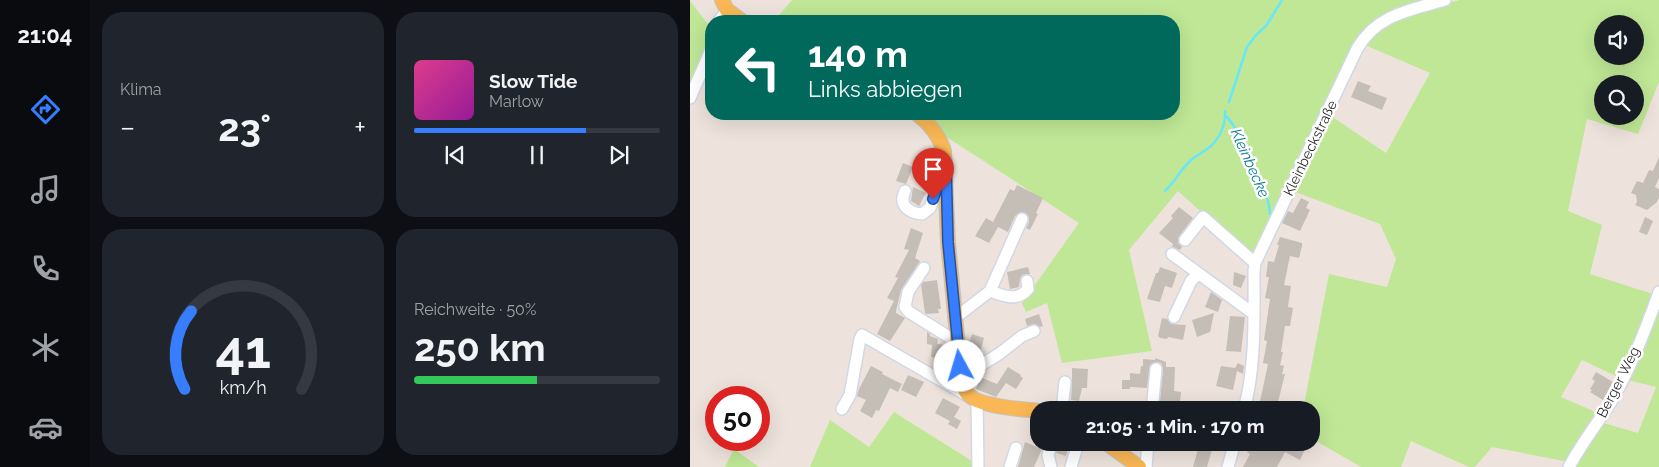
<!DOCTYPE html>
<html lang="de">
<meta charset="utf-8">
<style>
:root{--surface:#171b24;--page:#20242c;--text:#f1f3f6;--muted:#9ea1a6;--line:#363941;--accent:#377eff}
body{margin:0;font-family:Raleway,sans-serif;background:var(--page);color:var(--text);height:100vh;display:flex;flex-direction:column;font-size:19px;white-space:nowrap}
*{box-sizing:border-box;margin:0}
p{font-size:16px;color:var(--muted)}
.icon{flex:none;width:28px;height:28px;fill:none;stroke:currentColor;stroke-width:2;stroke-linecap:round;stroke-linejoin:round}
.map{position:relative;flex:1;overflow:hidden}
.panel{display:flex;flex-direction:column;gap:12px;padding:12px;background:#0d0f14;width:600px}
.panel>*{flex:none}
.top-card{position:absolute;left:15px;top:15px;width:475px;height:105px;border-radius:20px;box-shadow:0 5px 20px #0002;background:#00695c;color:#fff;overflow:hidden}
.fabs{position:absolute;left:904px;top:15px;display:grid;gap:10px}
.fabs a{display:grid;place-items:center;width:50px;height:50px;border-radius:50%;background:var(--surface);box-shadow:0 5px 20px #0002;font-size:25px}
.speed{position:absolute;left:15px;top:386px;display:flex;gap:10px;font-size:25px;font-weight:700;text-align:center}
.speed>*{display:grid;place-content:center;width:65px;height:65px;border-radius:50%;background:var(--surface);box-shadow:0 5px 20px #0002;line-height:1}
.speed .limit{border:8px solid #d22;background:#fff;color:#111}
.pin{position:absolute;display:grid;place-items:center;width:42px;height:42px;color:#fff;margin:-51px -21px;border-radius:50% 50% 50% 0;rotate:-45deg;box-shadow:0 0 5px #0007}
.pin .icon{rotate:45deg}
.me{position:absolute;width:55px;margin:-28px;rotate:354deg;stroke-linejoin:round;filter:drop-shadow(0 0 4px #0008)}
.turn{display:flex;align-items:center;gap:18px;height:105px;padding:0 20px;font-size:22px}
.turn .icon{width:65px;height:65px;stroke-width:2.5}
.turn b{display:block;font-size:35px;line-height:42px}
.big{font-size:38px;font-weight:700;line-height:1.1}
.panel .tile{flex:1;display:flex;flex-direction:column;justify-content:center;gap:8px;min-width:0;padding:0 18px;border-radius:20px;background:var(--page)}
.panel .dial{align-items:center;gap:0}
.dial svg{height:130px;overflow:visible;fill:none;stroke:var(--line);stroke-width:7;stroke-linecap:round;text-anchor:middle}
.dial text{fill:var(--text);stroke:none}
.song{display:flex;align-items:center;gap:15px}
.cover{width:60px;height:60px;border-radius:8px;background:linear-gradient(135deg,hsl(330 70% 55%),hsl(300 70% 35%))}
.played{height:5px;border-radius:2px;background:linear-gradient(90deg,var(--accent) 70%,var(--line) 70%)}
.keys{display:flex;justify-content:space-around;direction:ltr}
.heat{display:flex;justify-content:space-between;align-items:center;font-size:28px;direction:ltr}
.charge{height:8px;border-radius:4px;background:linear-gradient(90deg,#34c759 50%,var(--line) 0)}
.panel .tiles{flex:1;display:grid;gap:12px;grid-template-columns:repeat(2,1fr)}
.trip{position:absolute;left:340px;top:401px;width:290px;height:50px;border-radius:20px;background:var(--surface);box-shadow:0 5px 20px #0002;font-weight:700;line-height:50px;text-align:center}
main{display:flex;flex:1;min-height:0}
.menu{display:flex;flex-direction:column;width:90px;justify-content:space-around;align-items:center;background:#090b0e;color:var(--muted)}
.menu .icon{width:35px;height:35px}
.menu .active{color:var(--accent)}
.menu b{font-size:22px;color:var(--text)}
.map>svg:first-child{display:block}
.green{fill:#bfe795;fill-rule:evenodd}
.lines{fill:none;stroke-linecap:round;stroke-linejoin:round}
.stream{stroke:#68e8f6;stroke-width:2.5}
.building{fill:#c5beb7}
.minor-casing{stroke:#d1d8e4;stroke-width:14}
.major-casing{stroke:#c3c3c3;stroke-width:16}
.minor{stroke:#fff;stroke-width:11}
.major{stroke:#f9b755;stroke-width:14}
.route-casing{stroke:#2452a6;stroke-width:12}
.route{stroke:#377eff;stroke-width:9}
.labels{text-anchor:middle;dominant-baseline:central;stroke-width:5;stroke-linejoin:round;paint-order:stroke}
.street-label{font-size:14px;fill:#2a2a2a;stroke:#fff}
.water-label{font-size:15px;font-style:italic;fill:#067c95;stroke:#fff}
</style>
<main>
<nav class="menu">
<b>21:04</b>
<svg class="icon active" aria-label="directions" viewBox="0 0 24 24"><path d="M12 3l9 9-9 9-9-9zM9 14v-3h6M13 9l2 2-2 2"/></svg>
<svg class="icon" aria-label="music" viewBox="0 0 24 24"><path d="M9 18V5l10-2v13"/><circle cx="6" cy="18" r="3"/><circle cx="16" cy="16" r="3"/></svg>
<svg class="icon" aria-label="phone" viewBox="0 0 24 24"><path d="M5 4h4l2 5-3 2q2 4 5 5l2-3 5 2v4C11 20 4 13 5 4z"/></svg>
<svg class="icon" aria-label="climate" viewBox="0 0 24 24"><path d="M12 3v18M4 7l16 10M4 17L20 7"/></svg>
<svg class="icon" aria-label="car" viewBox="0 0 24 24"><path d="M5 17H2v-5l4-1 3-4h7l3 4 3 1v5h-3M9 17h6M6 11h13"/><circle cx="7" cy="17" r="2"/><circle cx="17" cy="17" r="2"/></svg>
</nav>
<section class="panel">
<div class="tiles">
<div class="tile"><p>Klima</p>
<div class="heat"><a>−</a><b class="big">23°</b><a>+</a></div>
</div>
<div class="tile">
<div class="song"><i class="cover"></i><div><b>Slow Tide</b><p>Marlow</p></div></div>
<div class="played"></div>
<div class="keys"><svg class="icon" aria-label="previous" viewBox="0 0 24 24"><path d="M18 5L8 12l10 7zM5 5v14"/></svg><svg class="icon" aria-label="pause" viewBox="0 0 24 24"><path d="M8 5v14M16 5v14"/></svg><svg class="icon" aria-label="next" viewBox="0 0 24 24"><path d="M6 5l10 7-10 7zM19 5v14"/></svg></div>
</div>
<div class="tile dial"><svg viewBox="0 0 100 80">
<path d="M14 69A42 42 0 1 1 86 69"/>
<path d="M14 69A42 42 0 0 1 18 21" stroke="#377eff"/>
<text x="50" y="56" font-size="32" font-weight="700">41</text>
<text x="50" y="72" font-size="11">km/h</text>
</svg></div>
<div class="tile"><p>Reichweite · 50%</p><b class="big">250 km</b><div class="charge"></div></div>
</div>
</section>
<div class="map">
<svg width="969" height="467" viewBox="0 0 969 467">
<rect width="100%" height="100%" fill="#ede3dc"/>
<path class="green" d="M102,0H741L687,21L634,112L595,187L564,260L488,191L439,250L462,351L372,363L357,303L336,312L332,303L389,223L252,134L234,114H484V21H84Z
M770,0H969V82L948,134L897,119L878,211L912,225L900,274L966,295L930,378L892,360L871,397L910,414L879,462L802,447L785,467H779L721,441L711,467H671L621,438V410H613L639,274L697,287L706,259L690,224L603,191L641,116L696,153L740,73L675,45L691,25L724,12ZM912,24H945V56H912ZM912,84H945V116H912Z
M0,1L21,28V37L5,83L0,81Z
M969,301V467H882L910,422L948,433L966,387L934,379Z
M204,412L285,463L286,467H120L140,420L179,447Z
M44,449L69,467H35Z"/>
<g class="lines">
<path class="stream" d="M539,102L557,47L566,35L576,26L592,0
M535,115C552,132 555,153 563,175C567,185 573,190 577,198C579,202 579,209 580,214
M475,191C486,181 488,173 498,163C503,157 511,154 517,149C529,141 536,125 535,111"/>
</g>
<path class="building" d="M668,81L681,86L678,91L697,98L692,110L661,97Z
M969,157V178L965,187L969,189V198L966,203L957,210L945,205L947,202L946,195L941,193L947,181L953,183L959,170L963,171Z
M213,163L223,167L216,184L206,181Z
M327,185L353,198L346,213L348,214L340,230L336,228L339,222L338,215L331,212L325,216L318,232L308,227L299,243L285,236L296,218L303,222L320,189L324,191Z
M223,187L236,193L229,206L221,201Z
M611,198L619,202L616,208L620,210L610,231L592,223L598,211L603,213Z
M489,207L503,218L488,238V243L492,247L490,250L482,247L483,244L469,233L483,218L481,216Z
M955,217L963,221L957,235L949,232Z
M221,228L233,233L225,258L230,261L211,290L206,311V313L215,318L200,341L187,334L204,301L197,298L208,278L205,277L219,250L214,249Z
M590,237L612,243V246L609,258L600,256L594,285L601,286L598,307L603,308L600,326H595L591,352H593L590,365L594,366L592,374H595L586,410H574V407L569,406L578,364L573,363L577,341L574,340L580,299L575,298L579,277H576L578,261L584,262L589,245H587Z
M338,267L340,274L332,275L330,279L329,287L320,289L317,272Z
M470,267L487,273L482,288L475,286L470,302L457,299L466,273H468Z
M544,272L556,276L551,288L543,285Z
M247,280L251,309H248L249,313L237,314L235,313L231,285L233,282Z
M521,292L532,300L528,312L515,307Z
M524,313L520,332L507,337L502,320Z
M349,314L353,326L350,327L344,324L337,326L335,319Z
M540,316L555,317L551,352L536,351Z
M472,318L477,319L481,324L496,325L493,340L478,337L477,339L470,338L468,336Z
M237,332L240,334V336L248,339L247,344L258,345L257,357H260L262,375H257L248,370L249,358L241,357L242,345L237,344Z
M282,334L294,338L290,353L277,349Z
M465,358L476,362V367H485L484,391L491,392L490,402L494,403L493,410H482V402L470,401L473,369L471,363L467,362L460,365L457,388L440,387V389H432V380H440V373L450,374L451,366H453V359L465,360Z
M548,363L554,366L553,374L547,371L543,390L526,386L531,366L545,368Z
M181,366L193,372L192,374L212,384L208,392L200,388L189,411L186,410L182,418L170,411L176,400L167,396L169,389Z
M318,367L331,375L330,376L333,378L326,389L316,383L306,397L286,389L290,377L307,384Z
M382,368L398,369L397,388H392L389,401L381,400L382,383Z
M906,372L923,382L913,400L900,392L902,390L900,389L905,381L902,379Z
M218,375L234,382L226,397L211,390Z
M253,398L270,407L264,417L271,421L267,429L258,424L260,421L245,413Z
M335,442L352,449L344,467H328Z
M369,442H380L376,456L366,453Z
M510,442H524L517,467H503Z
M581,442H607L616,447L610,460L595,452L587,467H553L560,454L557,452L560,445L570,450L573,446L577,449Z"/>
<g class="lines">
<defs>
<path id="minor" d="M29,21L37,10
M0,98L21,50
M215,191C208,205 219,213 232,214L240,208L254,169
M332,219L300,291C313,296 328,302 338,289L337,281
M495,240L513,217L565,263
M482,254L564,314
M234,268L218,292L215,307L219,312L267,342
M484,317L501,281L508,274
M265,318L300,291
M271,377L309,354L332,336L344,331
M287,400L288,467
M152,409L160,395L170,339L172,335L280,397
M372,410L375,382
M462,410L466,369
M554,410C566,365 564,317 564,271L565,263L667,49C686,15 720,10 755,0
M320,467L326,448
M361,467L358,455L362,442
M381,467L388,443
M456,467L458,442
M538,467L545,442
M879,467C891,444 907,424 921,402C941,368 956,329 969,292"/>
<path id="major" d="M32,0L37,10L52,21
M227,114C240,124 249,135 254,151L258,242L271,377C272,382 273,387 276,392C285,407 332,409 349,411
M415,442L449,467"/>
</defs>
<use href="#minor" class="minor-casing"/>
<use href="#major" class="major-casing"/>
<use href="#minor" class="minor"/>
<use href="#major" class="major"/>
</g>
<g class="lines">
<defs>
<path id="route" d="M243,199L256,165L258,242L270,366"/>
</defs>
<use href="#route" class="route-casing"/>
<use href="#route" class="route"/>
</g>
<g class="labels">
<g class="street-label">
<text transform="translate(620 148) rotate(-64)">Kleinbeckstraße</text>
<text transform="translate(928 382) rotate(-63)">Berger Weg</text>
</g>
<g class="water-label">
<text transform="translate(560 163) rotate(66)">Kleinbecke</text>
</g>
</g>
</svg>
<div class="fabs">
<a><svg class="icon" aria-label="sound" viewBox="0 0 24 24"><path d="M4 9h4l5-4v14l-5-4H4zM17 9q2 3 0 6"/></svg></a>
<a><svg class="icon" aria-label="search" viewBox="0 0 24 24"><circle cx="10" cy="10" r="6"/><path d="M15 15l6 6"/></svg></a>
</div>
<div class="speed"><div class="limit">50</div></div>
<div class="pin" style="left:243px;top:199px;background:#d93025"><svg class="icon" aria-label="arrive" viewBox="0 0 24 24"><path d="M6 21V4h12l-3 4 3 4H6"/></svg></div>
<svg class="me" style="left:270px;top:366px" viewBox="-20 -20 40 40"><circle r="19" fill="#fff"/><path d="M0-13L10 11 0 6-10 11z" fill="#377eff"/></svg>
<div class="trip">21:05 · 1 Min. · 170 m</div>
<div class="top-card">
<div class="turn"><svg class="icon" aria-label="left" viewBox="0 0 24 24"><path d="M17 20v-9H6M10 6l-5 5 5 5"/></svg><div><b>140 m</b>Links abbiegen</div></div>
</div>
</div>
</main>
